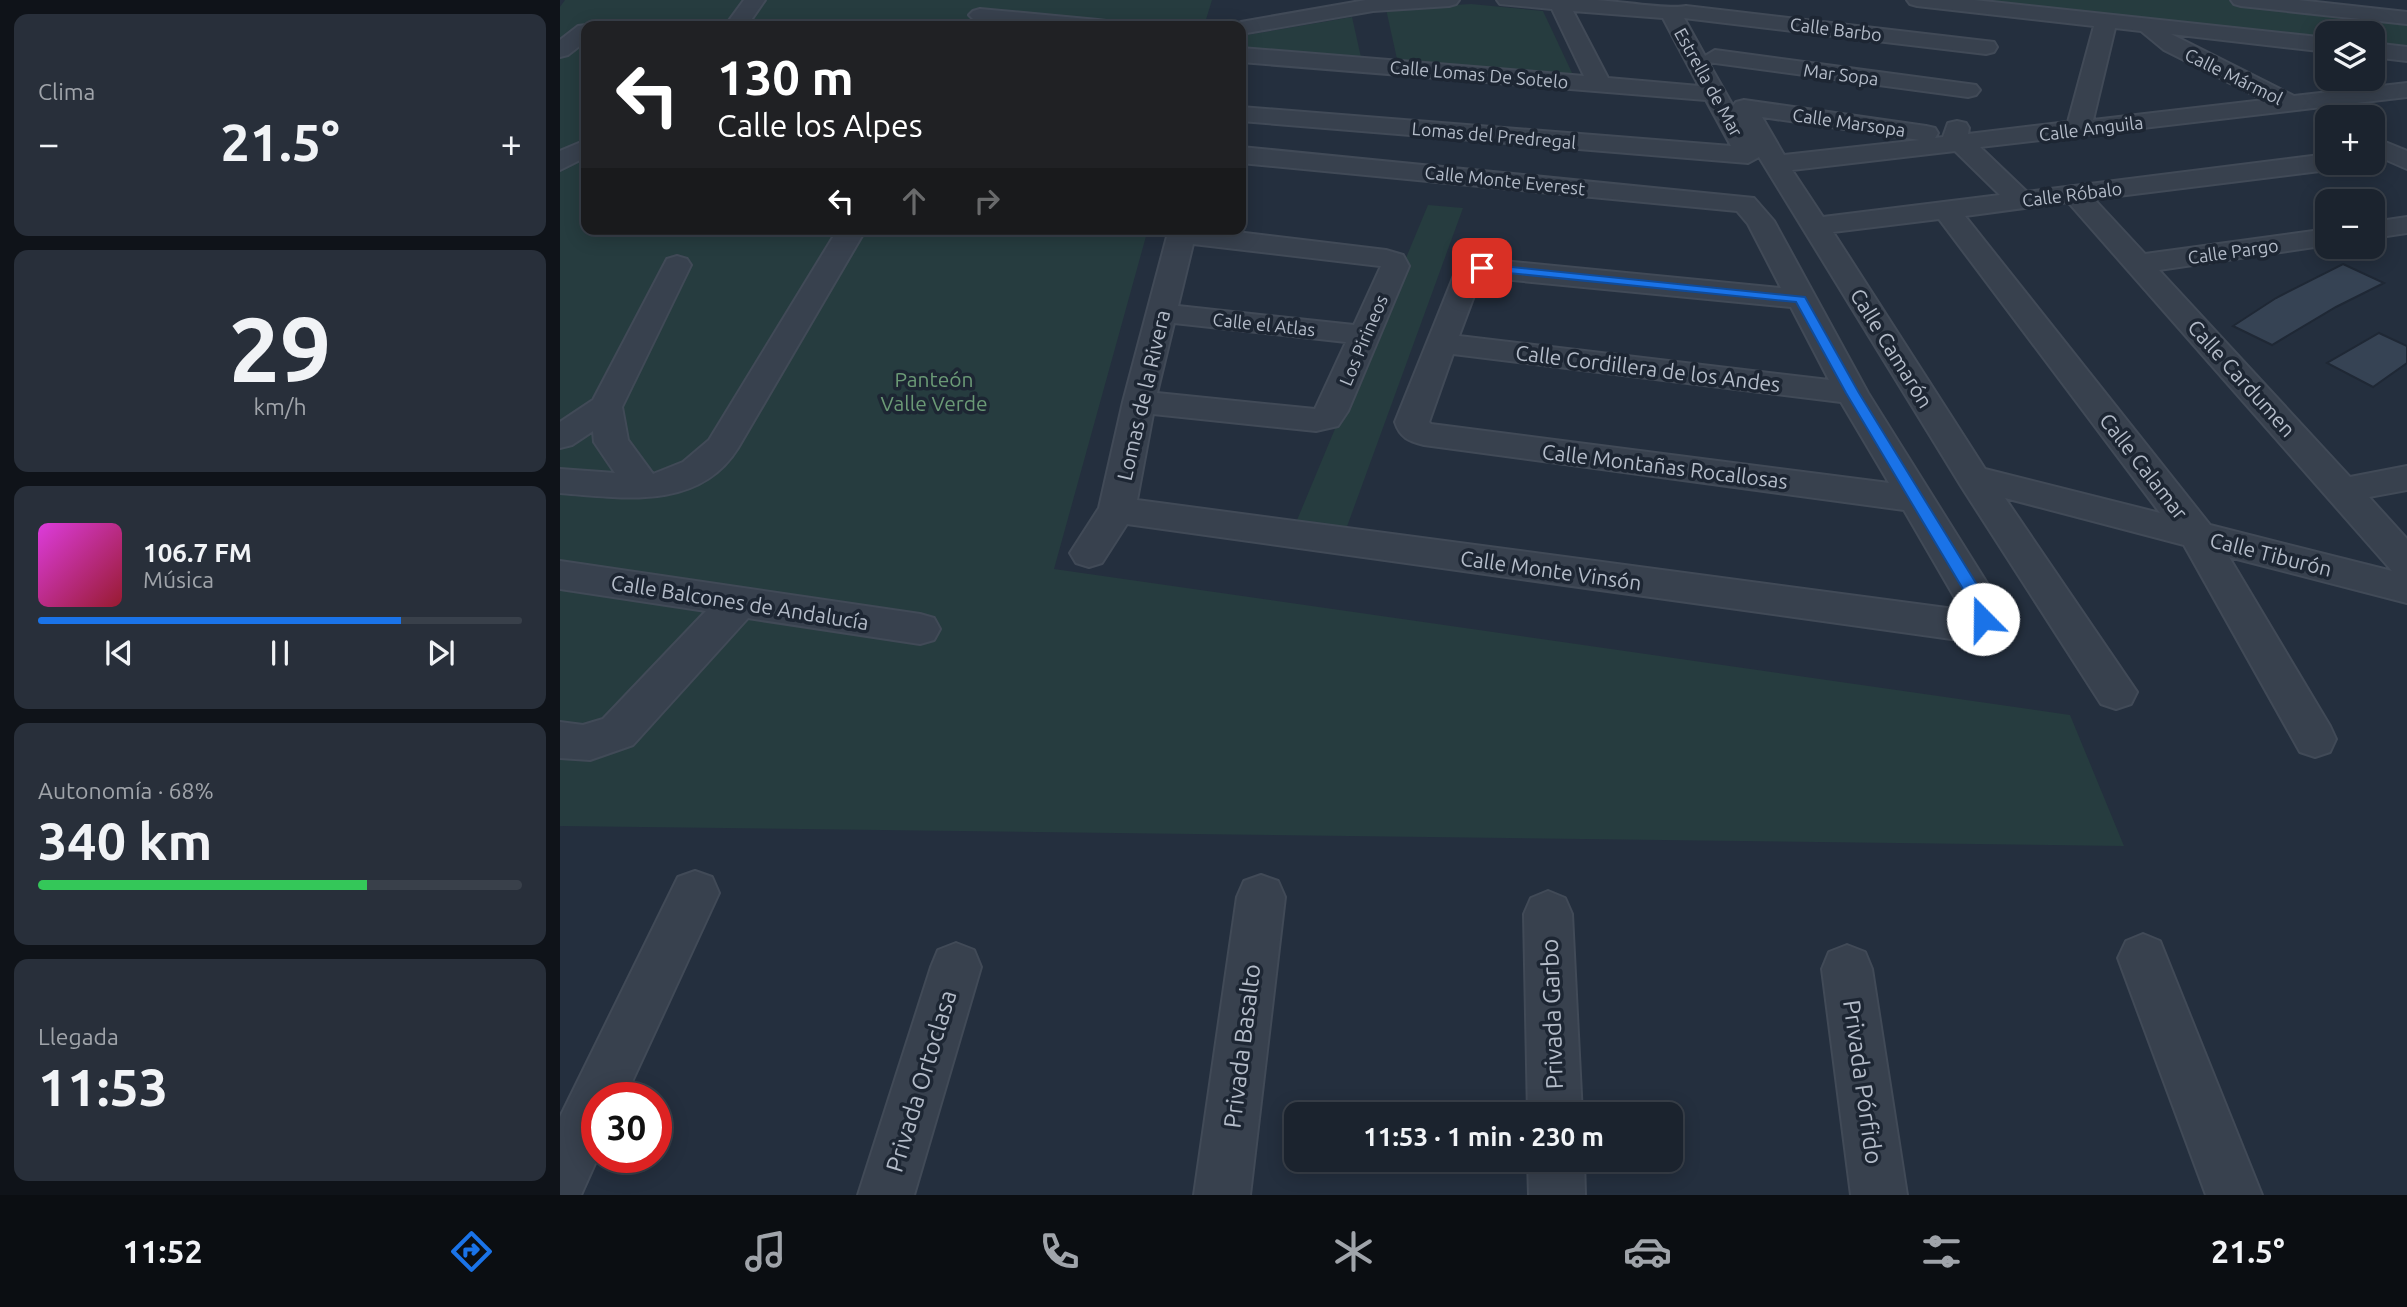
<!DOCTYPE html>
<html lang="es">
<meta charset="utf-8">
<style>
:root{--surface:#1b232e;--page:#282f3a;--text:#f1f3f6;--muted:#a0a4aa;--line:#39404a;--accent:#1a73e8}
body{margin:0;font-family:Ubuntu,sans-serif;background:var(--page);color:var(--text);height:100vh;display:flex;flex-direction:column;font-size:26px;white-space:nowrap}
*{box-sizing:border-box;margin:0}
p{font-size:23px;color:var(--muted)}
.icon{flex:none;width:38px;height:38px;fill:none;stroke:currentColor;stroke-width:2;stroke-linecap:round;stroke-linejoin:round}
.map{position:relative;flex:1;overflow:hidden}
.panel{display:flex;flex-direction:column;gap:14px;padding:14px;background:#0f1319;width:560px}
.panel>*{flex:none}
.hud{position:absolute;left:21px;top:21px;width:665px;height:214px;border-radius:14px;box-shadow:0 4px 18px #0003,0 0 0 2px var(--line);background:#202124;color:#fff;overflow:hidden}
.fabs{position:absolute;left:1755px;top:21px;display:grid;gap:14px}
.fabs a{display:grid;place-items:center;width:70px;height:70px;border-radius:14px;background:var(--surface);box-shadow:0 4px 18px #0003,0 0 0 2px var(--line);font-size:35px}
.speed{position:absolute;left:21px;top:1082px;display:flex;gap:14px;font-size:35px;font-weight:700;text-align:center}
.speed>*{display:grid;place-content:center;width:91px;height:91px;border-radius:50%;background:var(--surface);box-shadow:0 4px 18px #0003,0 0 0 2px var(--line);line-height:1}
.speed .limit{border:10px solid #d22;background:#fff;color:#111}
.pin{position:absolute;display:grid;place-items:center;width:60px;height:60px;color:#fff;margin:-30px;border-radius:14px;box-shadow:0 4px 10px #0006}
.me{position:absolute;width:77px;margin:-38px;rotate:338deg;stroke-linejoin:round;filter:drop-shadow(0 0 5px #0008)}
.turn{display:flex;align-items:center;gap:24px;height:147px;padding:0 21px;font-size:32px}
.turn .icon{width:91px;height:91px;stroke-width:2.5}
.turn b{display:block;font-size:49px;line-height:60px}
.lanes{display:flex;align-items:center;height:66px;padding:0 21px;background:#0003;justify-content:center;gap:35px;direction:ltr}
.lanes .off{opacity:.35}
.big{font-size:52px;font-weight:700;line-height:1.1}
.panel .card{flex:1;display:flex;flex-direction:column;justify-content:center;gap:10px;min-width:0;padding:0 24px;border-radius:14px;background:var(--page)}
.panel .dial{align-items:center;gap:0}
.dial b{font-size:91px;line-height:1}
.song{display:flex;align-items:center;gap:21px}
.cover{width:84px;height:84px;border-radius:10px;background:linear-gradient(135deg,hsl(300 70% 55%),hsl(350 70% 35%))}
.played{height:7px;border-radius:4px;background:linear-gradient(90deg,var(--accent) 75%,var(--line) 75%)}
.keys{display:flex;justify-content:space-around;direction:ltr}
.heat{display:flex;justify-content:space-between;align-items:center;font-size:38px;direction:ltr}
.charge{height:10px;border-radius:5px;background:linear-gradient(90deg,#34c759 68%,var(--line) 0)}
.trip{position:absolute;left:724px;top:1102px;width:399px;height:70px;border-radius:14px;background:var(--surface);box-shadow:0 4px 18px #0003,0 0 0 2px var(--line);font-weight:700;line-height:70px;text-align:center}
.tab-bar{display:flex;height:112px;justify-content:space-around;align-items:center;background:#0b0e12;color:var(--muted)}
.tab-bar .icon{width:49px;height:49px}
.tab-bar .active{color:var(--accent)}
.tab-bar b{font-size:32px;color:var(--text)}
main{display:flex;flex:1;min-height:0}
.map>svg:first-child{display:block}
.green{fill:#263c3f}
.building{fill:#364354;stroke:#1f2835;stroke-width:2}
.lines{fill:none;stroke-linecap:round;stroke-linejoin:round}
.minor-casing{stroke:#414a57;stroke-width:4}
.minor{fill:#38414e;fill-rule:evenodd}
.route{fill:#1a73e8;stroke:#114b97;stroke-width:2}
.labels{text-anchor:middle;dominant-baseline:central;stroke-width:7;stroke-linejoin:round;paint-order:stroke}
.far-street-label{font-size:18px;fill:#b4bcc9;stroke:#1d2633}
.street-label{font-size:21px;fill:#b4bcc9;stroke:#1d2633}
.park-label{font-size:21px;fill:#6b9a76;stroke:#1d2633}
.near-street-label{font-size:24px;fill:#b4bcc9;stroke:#1d2633}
</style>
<main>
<section class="panel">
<div class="card"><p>Clima</p>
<div class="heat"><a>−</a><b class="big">21.5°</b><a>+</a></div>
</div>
<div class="card dial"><b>29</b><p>km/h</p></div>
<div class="card">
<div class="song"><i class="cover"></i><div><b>106.7 FM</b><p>Música</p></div></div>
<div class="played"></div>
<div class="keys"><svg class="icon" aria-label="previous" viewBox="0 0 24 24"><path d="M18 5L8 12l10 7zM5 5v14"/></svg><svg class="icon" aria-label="pause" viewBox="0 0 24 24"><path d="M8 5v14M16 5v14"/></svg><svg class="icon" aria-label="next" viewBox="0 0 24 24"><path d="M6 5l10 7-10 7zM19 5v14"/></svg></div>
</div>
<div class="card"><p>Autonomía · 68%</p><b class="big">340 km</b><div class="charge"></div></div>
<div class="card"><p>Llegada</p><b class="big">11:53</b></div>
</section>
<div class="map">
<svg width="1847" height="1195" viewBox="0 0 1847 1195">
<rect width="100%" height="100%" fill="#242f3e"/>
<path class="green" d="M5,0H652L644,26H26V229H588L494,569L1510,715L1564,846L0,826V7Z
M1357,0H1679L1847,18V54L1813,50V33H1768L1767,45Z
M911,4L983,11L1013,75L837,59L826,9Z
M792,17L802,62L681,53V36Z
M868,205L903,208L785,532L735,525Z"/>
<path class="building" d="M1783,264L1824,283L1776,307L1712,345L1673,326L1716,298Z
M1819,333L1847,346V363L1813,387L1767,363Z"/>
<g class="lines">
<defs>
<path id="minor" d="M184,0H205L187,26H165Z
M806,0H899L896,4L889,6L813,11L681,34V26H671L681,22Z
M937,0C969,0 1002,0 1035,0C1059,1 1108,10 1126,6L1434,42L1437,47L1434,52L1426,54L1124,18L1145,56L1155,50L1416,85L1420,90L1416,95L1408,97L1148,62L1173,106L1176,102L1184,100L1366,126L1375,128L1378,133L1375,138L1383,137L1388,123L1397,121L1406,123L1409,128L1408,134L1508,122L1534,26L1357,6L1350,4L1347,0H1414L1768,38V52L1611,34L1734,96L1847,83V97L1420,147L1467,192L1768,154V163H1780L1777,167L1768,170L1534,199L1585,254L1768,229V245L1599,270L1790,477L1847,466V490L1809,497L1847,539V603L1669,557L1770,726L1776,739L1770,752L1755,757L1740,752L1624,545L1445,498L1577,692L1571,704L1556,709L1541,704L1401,486L1199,157L1188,163L681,121V107L1171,146L1146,100L681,62V48L1024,76L992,9L940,4ZM1013,11L1103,18L1139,86L1048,78ZM1555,28L1581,31L1604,50L1704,100L1533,120ZM1202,117L1360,140L1224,155ZM1395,151L1440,195L1263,217L1232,170ZM1508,202L1832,571L1650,525L1405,216ZM1379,219L1600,513L1425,469L1273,232Z
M1671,0H1738L1847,12V24L1681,6L1674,4Z
M420,9L538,20L546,21L549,26H473L413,19L409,15L413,11Z
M26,25L33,26H26V41L8,55L0,57V40L18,26Z
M1813,43L1847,47V61L1813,57Z
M1813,137L1847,151V169L1813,154Z
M26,140V157L0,170V151Z
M681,147L1194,198L1214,221L1308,393L1435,596L1443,619C1435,633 1428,638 1413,642L567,524L542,563L529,567L516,563L510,553L539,508L563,402L609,229H652L826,250L843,255L849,266L788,411L778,426L756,431L593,414L577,500L1402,610L1344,510L864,445C849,441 840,438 835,422L899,263L922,259L1221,288L1188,224L1177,211L681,163ZM633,244L820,266H821L794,325L618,306ZM921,277L1231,307L1269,380L899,336ZM614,323L786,342L755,409L597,393ZM893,354L1281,402L1329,483L871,424L869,422Z
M1847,217V233L1813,238V222Z
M278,229H306L178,448C139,511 62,498 0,493V469L55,473L34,442L33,431L12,445L0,448V422L33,400L107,259L117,256L127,259L131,265L62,407L68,440L93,474L123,462L149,440Z
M0,561L360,614L374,618L380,629L374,640L360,644L188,618L73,745L30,760L0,758V722L23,725L43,719L146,611L0,589Z
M135,871L152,877L159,893L65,1097H37L38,1157L21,1195H0V1117L118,877Z
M701,875L718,881L725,897L690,1195H634L677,897L684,881Z
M988,891L1005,898L1012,914L1022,1115H968L964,914L971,898Z
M1583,934L1600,941L1702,1195H1646L1558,958L1566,941Z
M396,943L414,950L421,967L354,1195H298L371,967L378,950Z
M1287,945L1305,952L1312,969L1347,1195H1291L1262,969L1269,952Z
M968,1160H1024L1025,1195H969Z"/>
</defs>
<use href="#minor" class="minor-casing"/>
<use href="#minor" class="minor"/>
</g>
<path class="route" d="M922,264L1245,297L1299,393L1427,601L1431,619L1429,623H1417L1413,606L1286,393L1236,302L918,270V265Z"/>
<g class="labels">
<g class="far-street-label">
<text transform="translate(1276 29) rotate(7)">Calle Barbo</text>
<text transform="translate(919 74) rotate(5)">Calle Lomas De Sotelo</text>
<text transform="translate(1281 74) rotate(7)">Mar Sopa</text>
<text transform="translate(1674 76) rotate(26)">Calle Mármol</text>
<text transform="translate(1149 82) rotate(61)">Estrella de Mar</text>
<text transform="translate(1289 122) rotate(8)">Calle Marsopa</text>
<text transform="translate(1531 128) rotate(-7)">Calle Anguila</text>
<text transform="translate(934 135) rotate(5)">Lomas del Predregal</text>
<text transform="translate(945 180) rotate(6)">Calle Monte Everest</text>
<text transform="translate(1512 194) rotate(-7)">Calle Róbalo</text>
<text transform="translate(1673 251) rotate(-8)">Calle Pargo</text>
<text transform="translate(704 324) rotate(6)">Calle el Atlas</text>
<text transform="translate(803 340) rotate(-67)">Los Pirineos</text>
</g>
<g class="street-label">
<text transform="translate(1332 348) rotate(58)">Calle Camarón</text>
<text transform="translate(1088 368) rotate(7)">Calle Cordillera de los Andes</text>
<text transform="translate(1682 378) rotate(48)">Calle Cardumen</text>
<text transform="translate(583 395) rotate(-77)">Lomas de la Rivera</text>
<text transform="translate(1105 466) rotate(7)">Calle Montañas Rocallosas</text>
<text transform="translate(1584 466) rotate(52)">Calle Calamar</text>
<text transform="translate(1711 554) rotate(14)">Calle Tiburón</text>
<text transform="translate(991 570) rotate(8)">Calle Monte Vinsón</text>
<text transform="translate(180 602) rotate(9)">Calle Balcones de Andalucía</text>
</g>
<g class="park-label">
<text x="374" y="379">Panteón<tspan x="374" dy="24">Valle Verde</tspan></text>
</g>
<g class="near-street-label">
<text transform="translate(992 1014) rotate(-92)">Privada Garbo</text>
<text transform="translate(682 1046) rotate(-83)">Privada Basalto</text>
<text transform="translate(361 1081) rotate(-73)">Privada Ortoclasa</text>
<text transform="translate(1303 1082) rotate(82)">Privada Pórfido</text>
</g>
</g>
</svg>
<div class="fabs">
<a><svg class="icon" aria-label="layers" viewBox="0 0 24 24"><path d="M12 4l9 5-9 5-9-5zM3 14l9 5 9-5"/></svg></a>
<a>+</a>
<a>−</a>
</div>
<div class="speed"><div class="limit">30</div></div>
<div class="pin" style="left:922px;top:268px;background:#d93025"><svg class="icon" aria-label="arrive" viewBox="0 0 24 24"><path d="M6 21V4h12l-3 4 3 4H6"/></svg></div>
<svg class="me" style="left:1423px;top:619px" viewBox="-20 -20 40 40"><circle r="19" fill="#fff"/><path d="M0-13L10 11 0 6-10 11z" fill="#1a73e8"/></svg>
<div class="trip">11:53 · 1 min · 230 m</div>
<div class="hud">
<div class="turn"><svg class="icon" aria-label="left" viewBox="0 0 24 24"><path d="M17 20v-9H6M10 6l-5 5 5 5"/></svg><div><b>130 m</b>Calle los Alpes</div></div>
<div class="lanes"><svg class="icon" aria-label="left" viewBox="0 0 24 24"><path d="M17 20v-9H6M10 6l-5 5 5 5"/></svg><svg class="icon off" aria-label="ahead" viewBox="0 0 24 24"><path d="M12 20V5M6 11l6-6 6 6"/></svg><svg class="icon off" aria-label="right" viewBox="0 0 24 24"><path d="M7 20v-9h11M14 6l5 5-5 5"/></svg></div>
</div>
</div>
</main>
<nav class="tab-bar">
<b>11:52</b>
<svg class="icon active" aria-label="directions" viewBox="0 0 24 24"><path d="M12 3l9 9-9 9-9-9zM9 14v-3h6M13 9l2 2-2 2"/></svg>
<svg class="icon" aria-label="music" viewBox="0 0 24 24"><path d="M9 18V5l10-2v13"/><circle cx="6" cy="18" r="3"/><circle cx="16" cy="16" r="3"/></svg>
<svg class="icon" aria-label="phone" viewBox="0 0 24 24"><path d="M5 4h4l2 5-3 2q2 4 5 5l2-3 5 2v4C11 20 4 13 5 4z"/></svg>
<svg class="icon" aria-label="climate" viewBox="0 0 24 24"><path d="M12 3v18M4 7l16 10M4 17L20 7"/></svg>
<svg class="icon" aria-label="car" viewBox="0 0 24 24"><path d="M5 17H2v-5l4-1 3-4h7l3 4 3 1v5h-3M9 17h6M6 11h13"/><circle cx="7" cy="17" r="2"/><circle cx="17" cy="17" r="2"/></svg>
<svg class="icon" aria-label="filters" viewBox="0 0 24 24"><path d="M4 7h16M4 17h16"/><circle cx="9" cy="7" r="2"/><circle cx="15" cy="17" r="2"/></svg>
<b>21.5°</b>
</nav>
